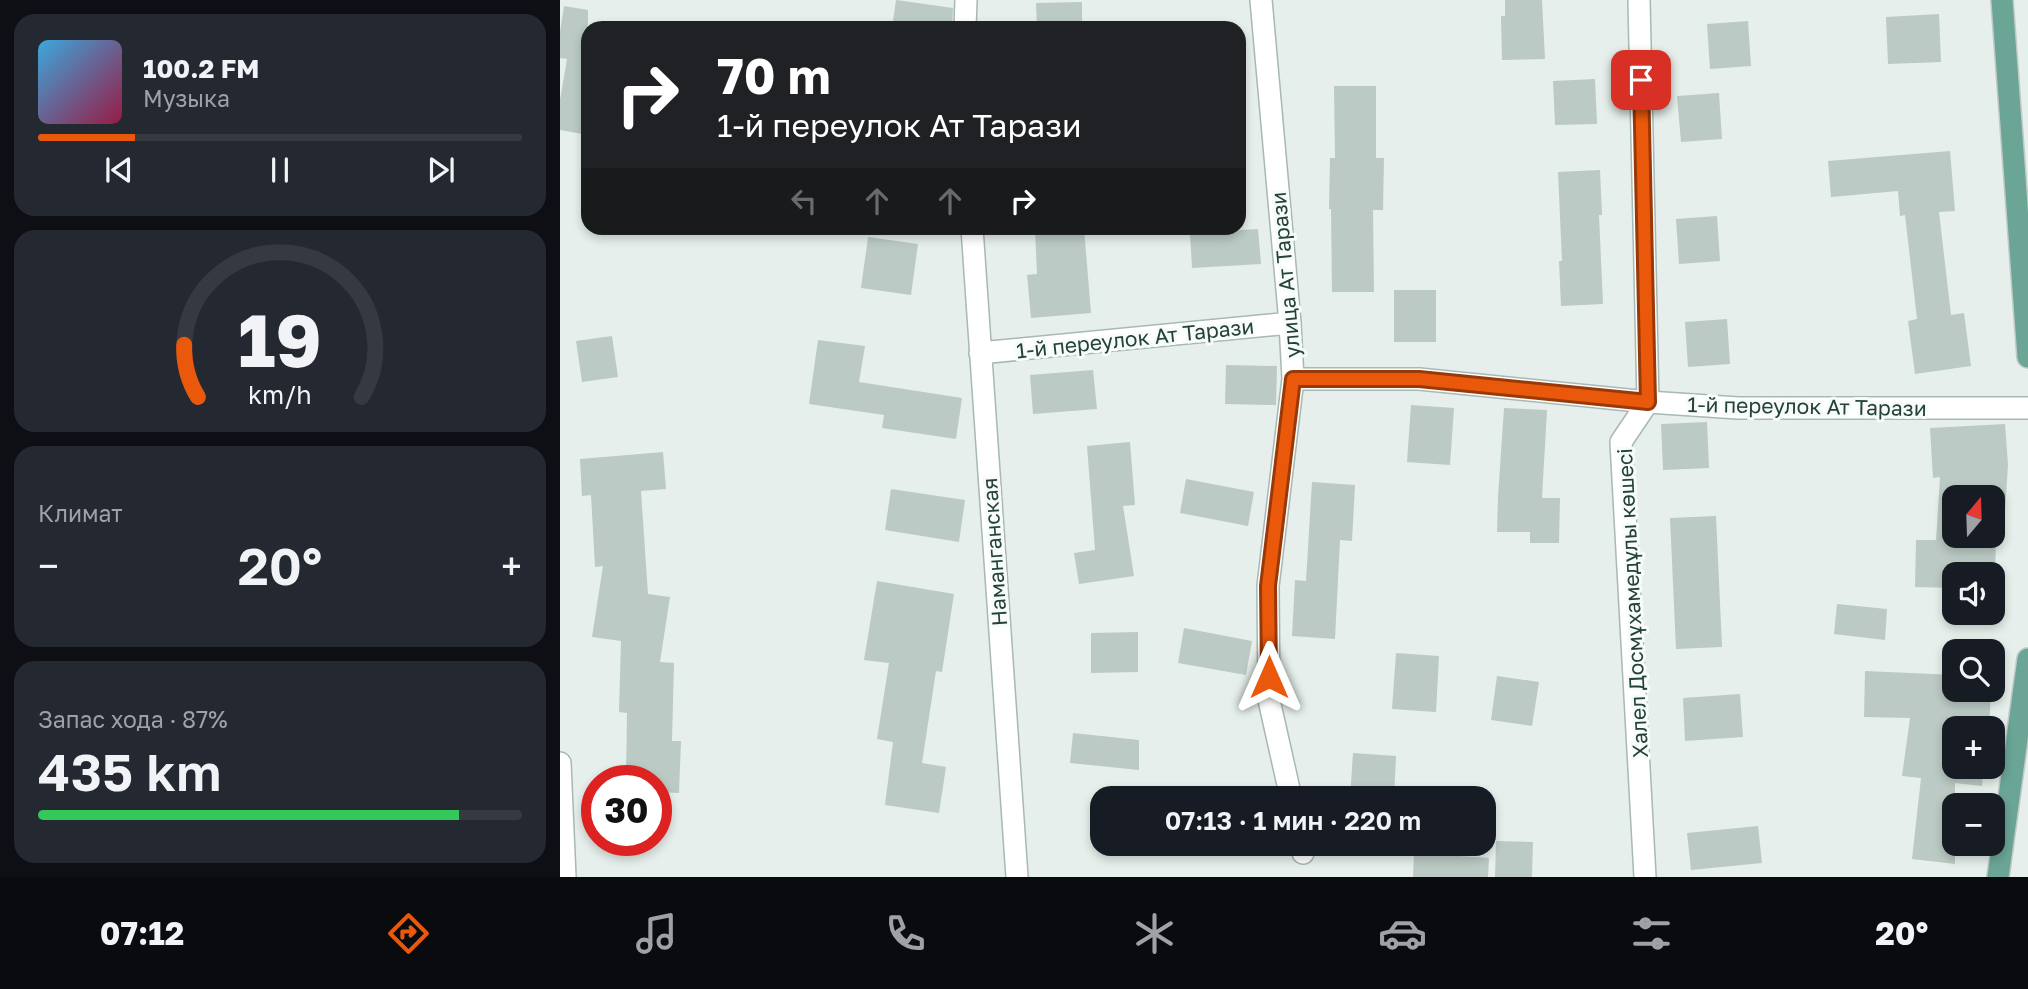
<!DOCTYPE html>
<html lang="ru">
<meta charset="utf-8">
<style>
:root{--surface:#171b24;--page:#242831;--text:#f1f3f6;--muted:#9ea1a6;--line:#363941;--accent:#ea580c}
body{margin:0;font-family:"Golos Text",sans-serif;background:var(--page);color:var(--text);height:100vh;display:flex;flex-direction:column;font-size:26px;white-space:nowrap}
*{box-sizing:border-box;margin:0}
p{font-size:23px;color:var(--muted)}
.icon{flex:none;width:38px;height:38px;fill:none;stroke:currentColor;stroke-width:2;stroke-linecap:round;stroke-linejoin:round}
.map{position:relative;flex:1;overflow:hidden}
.panel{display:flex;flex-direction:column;gap:14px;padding:14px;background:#0d0f14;width:560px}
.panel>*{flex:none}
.banner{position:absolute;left:21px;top:21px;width:665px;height:214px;border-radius:21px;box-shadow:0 4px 10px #0003;background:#202124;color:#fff;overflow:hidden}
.needle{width:46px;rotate:19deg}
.tools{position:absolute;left:1382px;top:485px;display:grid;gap:14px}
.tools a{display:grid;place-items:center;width:63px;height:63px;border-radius:14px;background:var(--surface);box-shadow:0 4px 10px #0003;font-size:35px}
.speed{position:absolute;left:21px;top:765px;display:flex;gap:14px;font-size:35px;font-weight:700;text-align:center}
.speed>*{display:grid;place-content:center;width:91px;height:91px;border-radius:50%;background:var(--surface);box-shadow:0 4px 10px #0003;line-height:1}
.speed .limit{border:10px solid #d22;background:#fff;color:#111}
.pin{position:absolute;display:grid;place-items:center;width:60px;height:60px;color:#fff;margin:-30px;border-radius:14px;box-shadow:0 4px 10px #0006}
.me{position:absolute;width:77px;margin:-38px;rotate:0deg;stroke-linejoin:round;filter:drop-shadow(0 0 5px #0008)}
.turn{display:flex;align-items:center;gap:24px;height:147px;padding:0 21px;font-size:32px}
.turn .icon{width:91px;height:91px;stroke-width:2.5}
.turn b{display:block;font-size:49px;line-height:60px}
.lanes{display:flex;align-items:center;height:66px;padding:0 21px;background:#0003;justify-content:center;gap:35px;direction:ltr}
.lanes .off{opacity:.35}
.big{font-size:52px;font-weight:600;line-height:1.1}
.panel .tile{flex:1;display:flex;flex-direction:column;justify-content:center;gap:10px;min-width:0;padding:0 24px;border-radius:21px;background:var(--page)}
.panel .dial{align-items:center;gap:0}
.dial svg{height:182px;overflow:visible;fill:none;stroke:var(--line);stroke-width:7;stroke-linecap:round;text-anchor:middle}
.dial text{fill:var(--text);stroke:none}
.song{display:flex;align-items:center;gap:21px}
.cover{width:84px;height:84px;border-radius:10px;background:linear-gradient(135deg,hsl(200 70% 55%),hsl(340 70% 35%))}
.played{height:7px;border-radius:4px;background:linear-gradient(90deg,var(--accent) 20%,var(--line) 20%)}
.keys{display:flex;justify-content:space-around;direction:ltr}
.heat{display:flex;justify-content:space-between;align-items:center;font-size:38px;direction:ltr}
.charge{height:10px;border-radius:5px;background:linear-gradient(90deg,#34c759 87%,var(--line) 0)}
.trip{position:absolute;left:530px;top:786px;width:406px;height:70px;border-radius:21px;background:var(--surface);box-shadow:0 4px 10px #0003;font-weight:600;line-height:70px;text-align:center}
.tab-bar{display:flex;height:112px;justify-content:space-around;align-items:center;background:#090b0e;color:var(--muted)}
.tab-bar .icon{width:49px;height:49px}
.tab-bar .selected{color:var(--accent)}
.tab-bar b{font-size:32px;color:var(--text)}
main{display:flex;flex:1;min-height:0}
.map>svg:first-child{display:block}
.building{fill:#bbcac4;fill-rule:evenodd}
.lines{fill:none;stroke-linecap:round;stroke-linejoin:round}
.minor-casing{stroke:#a8b8b2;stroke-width:24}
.major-casing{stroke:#c2cac8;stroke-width:24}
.minor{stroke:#fff;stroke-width:21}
.major{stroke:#6aa596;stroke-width:21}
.route-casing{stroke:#983908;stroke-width:18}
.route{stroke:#ea580c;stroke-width:12}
.labels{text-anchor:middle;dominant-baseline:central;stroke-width:6;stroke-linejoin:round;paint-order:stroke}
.street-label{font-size:21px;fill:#24423a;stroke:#f7fbf9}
</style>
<main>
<section class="panel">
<div class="tile">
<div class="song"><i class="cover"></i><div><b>100.2 FM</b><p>Музыка</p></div></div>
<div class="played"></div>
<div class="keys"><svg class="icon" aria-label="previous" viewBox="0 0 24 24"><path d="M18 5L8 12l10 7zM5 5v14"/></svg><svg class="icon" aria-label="pause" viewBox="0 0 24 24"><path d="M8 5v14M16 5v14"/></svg><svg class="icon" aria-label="next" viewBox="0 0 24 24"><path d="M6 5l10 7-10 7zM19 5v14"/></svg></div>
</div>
<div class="tile dial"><svg viewBox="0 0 100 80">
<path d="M14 69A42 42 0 1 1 86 69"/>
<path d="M14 69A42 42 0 0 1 8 46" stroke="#ea580c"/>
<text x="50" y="56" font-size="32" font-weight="700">19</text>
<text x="50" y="72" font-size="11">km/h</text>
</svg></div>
<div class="tile"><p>Климат</p>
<div class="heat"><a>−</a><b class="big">20°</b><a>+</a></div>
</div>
<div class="tile"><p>Запас хода · 87%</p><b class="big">435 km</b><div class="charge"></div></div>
</section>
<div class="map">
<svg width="1468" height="877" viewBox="0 0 1468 877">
<rect width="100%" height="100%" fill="#e6efeb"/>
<path class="building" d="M336,0L393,8L392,28H332Z
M945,0H982L985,59L942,60L941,16H945Z
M522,2V28H477L476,3Z
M4,6L28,10V135L0,130V100L7,59L0,58V32Z
M1379,14L1381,62L1328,64L1326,17Z
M1188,21L1191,66L1150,69L1147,24Z
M1035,79L1037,124L995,125L993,81Z
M774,86H816V158H824L823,210H813L814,292H772L771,209H769L770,158H775Z
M1159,93L1162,139L1121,142L1117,96Z
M1390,151L1395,211L1379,212L1391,315L1404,313L1411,366L1355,374L1348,321L1357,319L1345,215L1340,216L1338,191L1271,197L1268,161Z
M1040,170L1042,215H1039L1043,304L1001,306L999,261H1002L998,172Z
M1157,216L1160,261L1119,264L1116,219Z
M475,228H524L531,313L471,318L467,275L477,274Z
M698,229L701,264L632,268L630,233Z
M308,237L358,244L351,295L301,288Z
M834,290H876V342H834Z
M1167,319L1170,364L1128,367L1125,322Z
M52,336L58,377L22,382L16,341Z
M258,340L305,346L299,382L402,398L396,439L322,428L324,415L249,404Z
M666,365L717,366L716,405L665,404Z
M533,370L537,409L473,414L470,375Z
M851,405L894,408L890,465L847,462Z
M944,408L987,410L982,498H1000L999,543H970V532H937L938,497Z
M1147,422L1149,468L1103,470L1101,424Z
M1445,424L1448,465L1444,527H1436L1435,589H1433V574H1395V588L1355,587L1356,540H1376L1380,477L1373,478L1370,428ZM1395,497H1433V536H1395Z
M570,442L575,505L563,506L574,576L519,584L514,553L535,550L527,446Z
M103,452L106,489L81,491L88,594L110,597L100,662L114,663L112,741H121L119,793L96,792V780H66L67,713L59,712L61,641L32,637L43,566L35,567L31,495L22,496L20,459Z
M626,479L694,492L688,526L620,513Z
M752,482L795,485L792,541L780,540L775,639L732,636L735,580L746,581Z
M331,489L405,500L399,542L325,530Z
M1156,516L1162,647L1116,649L1110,518Z
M317,581L394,594L382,672L376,671L362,763L386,767L379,813L325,805L333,742L317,739L329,663L304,660Z
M1277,604L1327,609L1325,640L1274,634Z
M624,628L692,641L686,675L618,663Z
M578,632V672L531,673V633Z
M836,653L879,656L876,712L832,709Z
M1305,671L1395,675V690H1431L1429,728H1395V766H1424L1422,786L1395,783V864L1352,859L1361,778L1342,776L1350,718L1304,717Z
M937,676L979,682L972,726L931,720Z
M1180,694L1183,737L1125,741L1123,698Z
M513,733L579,740V770L510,763Z
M793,753L836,756L834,798H790Z
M1198,826L1202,863L1131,870L1127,833Z
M936,841L973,842L972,877H935Z
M854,853L929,858L928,877H853Z"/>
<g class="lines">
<defs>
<path id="minor" d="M701,0L730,323L733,379L708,586L709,700L731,798
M1079,0L1088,402L1061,442L1085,877
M405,28L406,0
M412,228L457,877
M420,353L730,323
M733,379H859L1088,402L1178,408H1468
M0,763L5,877
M741,844L743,853"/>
<path id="major" d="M1442,0L1468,357
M1438,877L1468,659"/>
</defs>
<use href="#minor" class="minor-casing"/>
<use href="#major" class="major-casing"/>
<use href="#minor" class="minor"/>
<use href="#major" class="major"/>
</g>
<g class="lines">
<defs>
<path id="route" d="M709,677L708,586L733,379H859L1088,402L1081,80"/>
</defs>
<use href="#route" class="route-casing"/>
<use href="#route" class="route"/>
</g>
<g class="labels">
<g class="street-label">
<text transform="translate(725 275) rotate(-95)">улица Ат Тарази</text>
<text transform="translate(575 338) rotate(-6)">1-й переулок Ат Тарази</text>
<text transform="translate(1247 406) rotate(1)">1-й переулок Ат Тарази</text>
<text transform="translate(434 552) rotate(-94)">Наманганская</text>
<text transform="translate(1072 603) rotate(-93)">Халел Досмұхамедұлы көшесі</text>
</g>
</g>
</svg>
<div class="tools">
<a><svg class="needle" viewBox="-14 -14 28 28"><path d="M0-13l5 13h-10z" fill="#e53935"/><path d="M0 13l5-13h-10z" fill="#9ea1a6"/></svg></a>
<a><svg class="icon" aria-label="sound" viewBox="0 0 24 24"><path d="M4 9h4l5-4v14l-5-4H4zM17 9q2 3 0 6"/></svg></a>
<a><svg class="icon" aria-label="search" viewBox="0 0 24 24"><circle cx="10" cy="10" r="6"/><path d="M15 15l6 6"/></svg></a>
<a>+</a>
<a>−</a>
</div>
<div class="speed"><div class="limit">30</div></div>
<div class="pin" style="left:1081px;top:80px;background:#d93025"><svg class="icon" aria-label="arrive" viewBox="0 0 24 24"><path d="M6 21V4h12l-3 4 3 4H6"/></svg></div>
<svg class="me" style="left:709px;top:677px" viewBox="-20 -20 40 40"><path d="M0-17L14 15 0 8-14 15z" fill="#ea580c" stroke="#fff" stroke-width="4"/></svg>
<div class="trip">07:13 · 1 мин · 220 m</div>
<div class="banner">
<div class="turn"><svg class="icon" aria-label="right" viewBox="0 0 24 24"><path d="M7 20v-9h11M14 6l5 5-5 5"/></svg><div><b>70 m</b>1-й переулок Ат Тарази</div></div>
<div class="lanes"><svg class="icon off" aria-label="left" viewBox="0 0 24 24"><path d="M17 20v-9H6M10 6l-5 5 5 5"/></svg><svg class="icon off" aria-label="ahead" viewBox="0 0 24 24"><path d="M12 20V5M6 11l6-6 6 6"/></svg><svg class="icon off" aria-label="ahead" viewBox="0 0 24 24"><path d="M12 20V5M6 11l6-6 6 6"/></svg><svg class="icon" aria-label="right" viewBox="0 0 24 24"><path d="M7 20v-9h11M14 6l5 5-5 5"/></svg></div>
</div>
</div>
</main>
<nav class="tab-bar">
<b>07:12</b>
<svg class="icon selected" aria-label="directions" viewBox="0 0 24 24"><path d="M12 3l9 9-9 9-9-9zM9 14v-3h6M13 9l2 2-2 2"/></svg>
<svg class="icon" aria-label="music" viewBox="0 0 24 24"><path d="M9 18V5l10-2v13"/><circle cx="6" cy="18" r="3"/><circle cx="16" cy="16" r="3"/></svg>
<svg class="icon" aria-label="phone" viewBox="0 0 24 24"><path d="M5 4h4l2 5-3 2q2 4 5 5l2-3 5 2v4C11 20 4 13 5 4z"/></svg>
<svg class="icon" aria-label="climate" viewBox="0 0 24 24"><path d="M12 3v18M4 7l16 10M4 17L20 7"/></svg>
<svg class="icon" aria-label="car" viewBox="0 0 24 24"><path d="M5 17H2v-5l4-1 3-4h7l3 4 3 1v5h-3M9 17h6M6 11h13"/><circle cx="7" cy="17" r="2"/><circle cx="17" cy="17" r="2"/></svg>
<svg class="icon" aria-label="filters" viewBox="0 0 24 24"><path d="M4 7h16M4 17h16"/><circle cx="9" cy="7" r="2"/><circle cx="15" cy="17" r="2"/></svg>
<b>20°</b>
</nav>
